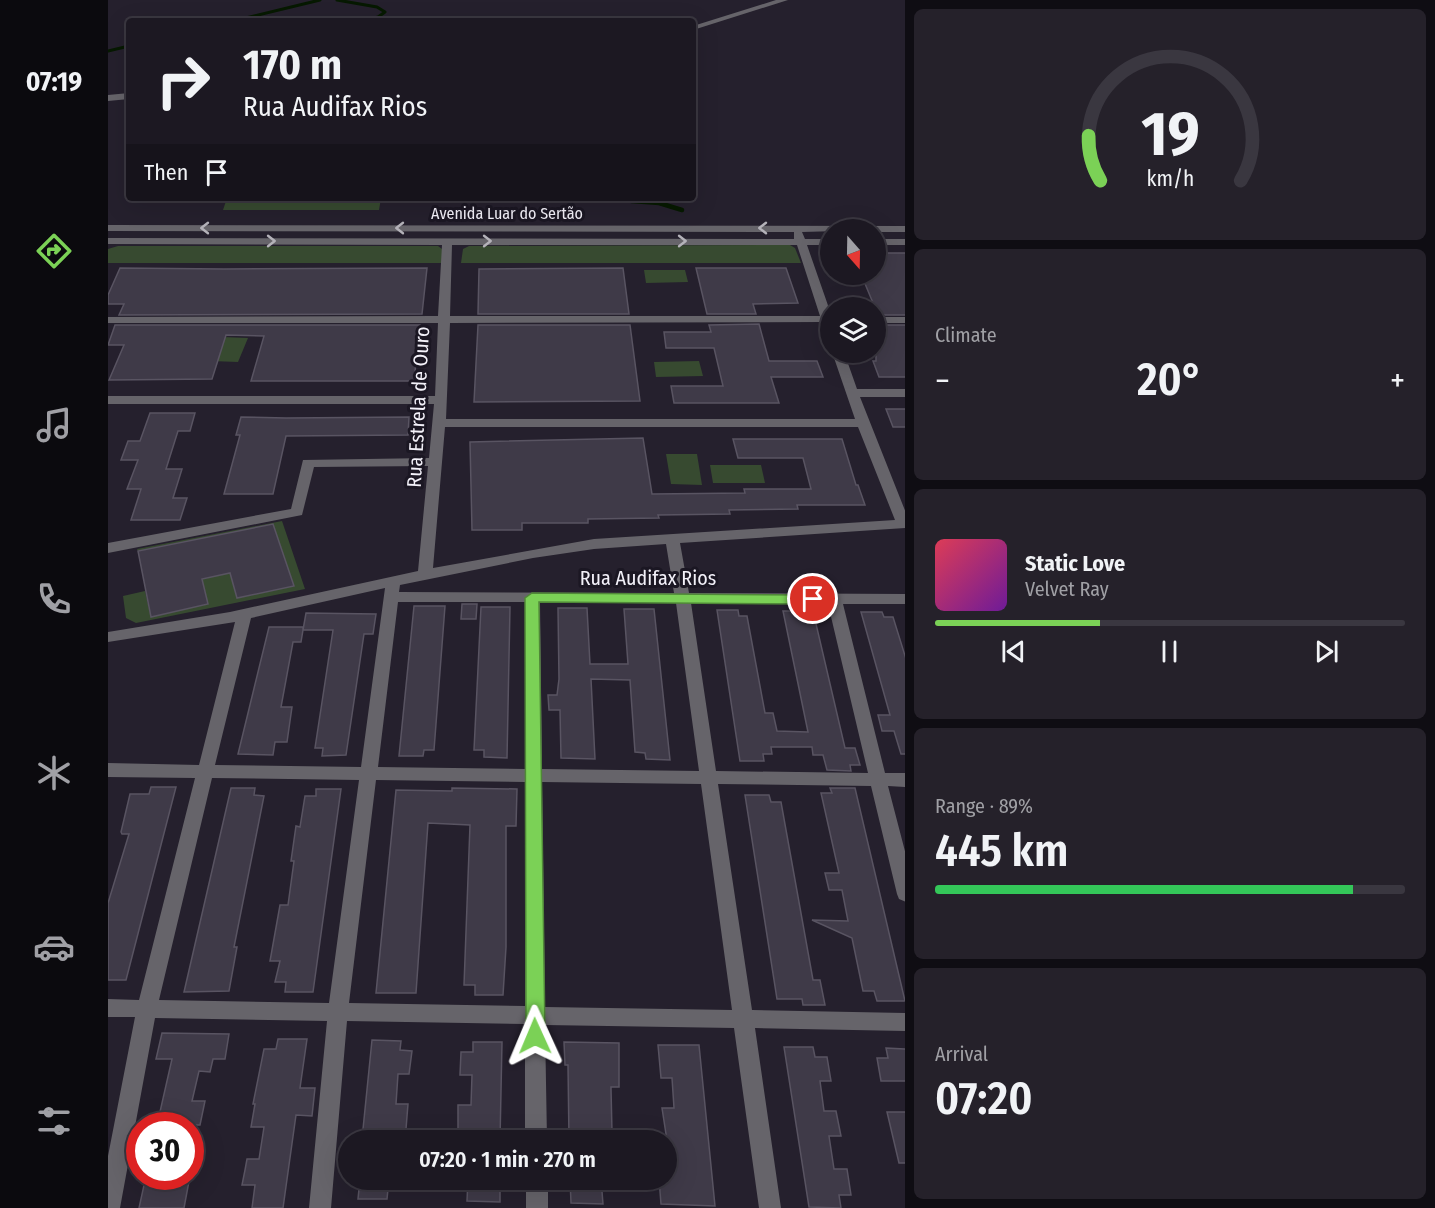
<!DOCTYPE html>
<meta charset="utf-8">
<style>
:root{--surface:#1c1822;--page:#25212a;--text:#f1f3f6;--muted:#a0a0a5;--line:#3a3740;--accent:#7bd156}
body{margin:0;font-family:"Fira Sans Condensed",sans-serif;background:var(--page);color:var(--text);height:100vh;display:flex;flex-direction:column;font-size:22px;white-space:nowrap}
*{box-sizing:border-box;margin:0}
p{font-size:20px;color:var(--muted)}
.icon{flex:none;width:33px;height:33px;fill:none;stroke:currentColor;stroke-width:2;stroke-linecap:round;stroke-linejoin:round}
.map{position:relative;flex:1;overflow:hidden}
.details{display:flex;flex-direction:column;gap:9px;padding:9px;background:#0f0d13;width:530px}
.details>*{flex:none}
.guide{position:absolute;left:18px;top:18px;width:570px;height:183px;border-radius:6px;box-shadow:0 6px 24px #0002,0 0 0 2px var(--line);background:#1c1822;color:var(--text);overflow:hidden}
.needle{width:39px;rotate:160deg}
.controls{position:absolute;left:712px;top:219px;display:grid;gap:12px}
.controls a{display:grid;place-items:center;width:66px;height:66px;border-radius:50%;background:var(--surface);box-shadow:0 6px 24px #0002,0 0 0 2px var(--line);font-size:30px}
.speed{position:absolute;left:18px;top:1112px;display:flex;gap:12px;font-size:30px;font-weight:700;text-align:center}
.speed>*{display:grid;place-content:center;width:78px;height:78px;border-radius:50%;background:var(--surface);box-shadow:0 6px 24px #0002,0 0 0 2px var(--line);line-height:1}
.speed .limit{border:9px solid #d22;background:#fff;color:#111}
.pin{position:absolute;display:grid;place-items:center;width:51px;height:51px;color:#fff;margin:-26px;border:3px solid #fff;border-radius:50%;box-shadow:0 2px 6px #0007}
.me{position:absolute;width:66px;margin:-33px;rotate:359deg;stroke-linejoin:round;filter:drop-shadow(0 0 4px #0008)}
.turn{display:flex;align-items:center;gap:21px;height:126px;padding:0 18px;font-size:27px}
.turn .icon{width:78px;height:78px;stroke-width:2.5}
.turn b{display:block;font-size:42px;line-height:51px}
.then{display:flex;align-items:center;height:57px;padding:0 18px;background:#0003;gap:12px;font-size:22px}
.big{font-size:45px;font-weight:600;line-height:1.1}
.details .widget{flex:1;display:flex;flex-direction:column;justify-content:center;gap:9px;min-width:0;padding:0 21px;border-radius:9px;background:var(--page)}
.details .dial{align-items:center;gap:0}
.dial svg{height:156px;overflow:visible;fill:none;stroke:var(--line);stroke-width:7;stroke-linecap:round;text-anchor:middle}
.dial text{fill:var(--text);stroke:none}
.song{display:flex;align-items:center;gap:18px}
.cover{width:72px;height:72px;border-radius:9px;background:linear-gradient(135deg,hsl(350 70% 55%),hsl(280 70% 35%))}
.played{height:6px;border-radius:3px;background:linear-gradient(90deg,var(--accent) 35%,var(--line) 35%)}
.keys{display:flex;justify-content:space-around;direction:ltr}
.heat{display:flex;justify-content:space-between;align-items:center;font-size:33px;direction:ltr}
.charge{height:9px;border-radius:4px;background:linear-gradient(90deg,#34c759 89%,var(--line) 0)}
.trip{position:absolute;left:230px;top:1130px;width:339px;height:60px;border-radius:30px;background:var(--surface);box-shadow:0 6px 24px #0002,0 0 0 2px var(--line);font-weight:600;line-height:60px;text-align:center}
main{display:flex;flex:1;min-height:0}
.tabs{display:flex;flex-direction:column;width:108px;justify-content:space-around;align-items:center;background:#0b0a0e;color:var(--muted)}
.tabs .icon{width:42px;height:42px}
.tabs .current{color:var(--accent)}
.tabs b{font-size:27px;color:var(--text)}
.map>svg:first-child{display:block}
.green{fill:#374a30}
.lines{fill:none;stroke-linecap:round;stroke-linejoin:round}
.stream-far1{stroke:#061901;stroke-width:3}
.stream{stroke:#061901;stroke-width:4.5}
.building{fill:#3f3a48;stroke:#595462;stroke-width:1.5}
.minor{fill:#66646a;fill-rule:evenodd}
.oneway{stroke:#b4b2b9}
.route{fill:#7bd156;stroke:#508838;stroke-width:1.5}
.labels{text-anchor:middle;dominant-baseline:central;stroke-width:6;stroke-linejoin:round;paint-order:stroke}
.far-street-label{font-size:16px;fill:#f3f1f9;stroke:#1b1723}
.street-label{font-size:20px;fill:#f3f1f9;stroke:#1b1723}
</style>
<main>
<nav class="tabs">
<b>07:19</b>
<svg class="icon current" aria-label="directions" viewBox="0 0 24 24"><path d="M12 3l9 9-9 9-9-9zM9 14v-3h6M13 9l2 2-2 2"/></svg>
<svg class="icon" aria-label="music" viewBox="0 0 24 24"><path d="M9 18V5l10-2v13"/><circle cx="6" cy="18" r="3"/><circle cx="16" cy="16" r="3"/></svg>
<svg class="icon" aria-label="phone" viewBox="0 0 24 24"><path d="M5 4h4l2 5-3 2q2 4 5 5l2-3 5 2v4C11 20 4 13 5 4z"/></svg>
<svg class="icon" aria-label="climate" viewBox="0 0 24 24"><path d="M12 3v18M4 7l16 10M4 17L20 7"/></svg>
<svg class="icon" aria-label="car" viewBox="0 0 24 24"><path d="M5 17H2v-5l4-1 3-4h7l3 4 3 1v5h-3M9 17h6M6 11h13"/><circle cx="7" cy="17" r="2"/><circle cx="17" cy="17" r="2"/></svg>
<svg class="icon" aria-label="filters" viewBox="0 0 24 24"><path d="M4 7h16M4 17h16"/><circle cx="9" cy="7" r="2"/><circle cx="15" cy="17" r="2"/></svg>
</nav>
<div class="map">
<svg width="798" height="1208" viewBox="0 0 798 1208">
<rect width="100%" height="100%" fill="#25202d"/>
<path class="green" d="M119,198H273L271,210H115Z
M682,245L687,248L693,263H353L355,249L361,246Z
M10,246H330L334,249L335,263H0V249Z
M536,270H577L580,282L538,283Z
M114,337L140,338L130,362L103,361Z
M591,361L595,376L548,377L546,362Z
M558,454H589L594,485L563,484Z
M602,465H653L657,483H605Z
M174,521L197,589L28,623L18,618L15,596L37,591L43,617L100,604L94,579L122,573L130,598L186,586L165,524L30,551L29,549Z"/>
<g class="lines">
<path class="stream-far1" d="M229,0L269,7L277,12L270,17L256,21
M125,21L212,0
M0,51L21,46"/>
<path class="stream" d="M513,198L524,201L551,203L574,210"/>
</g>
<path class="building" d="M768,253H798V315H770L753,274H768Z
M12,268L116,269L319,268L314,314L11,315L16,304H0V295Z
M515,268L521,314H370L371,269Z
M588,268H678L690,303L645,304L648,314H599Z
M651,324L661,361H709L715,377H663L671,403H566L563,386H615L606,348H558L556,332H603L601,325Z
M7,325H312L306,381H143L156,336L118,335L104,379L1,380L16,345H0Z
M370,325H522L532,401L366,402Z
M775,325H798V377H771L765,361H768V333L778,332Z
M778,409H798V427H785Z
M42,413H87L82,431H70L58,469H74L65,498H79L72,520H23L33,489H19L30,460H13L20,441H32Z
M133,417L178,418L301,417L300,435L178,436L165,494H116L132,435H128Z
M535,438L544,494L637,493L636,489H703L695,458H630L625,439H734L748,485H750L757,505H689L690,509L621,510L622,514L550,515L551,518L480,519V523H414V530H364L362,442Z
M165,524L186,586L129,598L122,573L94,579L100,604L43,617L30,551Z
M354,604H369L368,619H353Z
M306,606H337L326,750H316L315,756H291Z
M373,607H402L399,758L376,757V750H366Z
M450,608H479L482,664H520L516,609H546L562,760L538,759L537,753L527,752L522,680L483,679L487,759L453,758L452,710H441L440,695H449L451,679Z
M609,610H630L631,616H639L657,713H665L669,731L700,732L675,611H705L737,748H747L752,765H742L743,771L719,770L715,755H705L704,747H663L664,754H655L656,761H632Z
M753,612H774L776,617H785L798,659V754H793L786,731H774L770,715H782Z
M198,613L268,614L265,634H256L238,755L214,756L215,748H207L225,630H195L193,642H185L173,707H184L179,742H167L165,755L130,754L161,627H195V630Z
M43,787H68L18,980H0V903L21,834H14L13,832L22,794H41Z
M123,788H147L146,795L156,796L126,947H129L121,991L76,992Z
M344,788L409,789L408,826H398V947L395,995H367V985H356L362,825L320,823L308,993H268L288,790L344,791Z
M722,788H747L797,1001H769L766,991H755L744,938L704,920L740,921L734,890H721L717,873H731L713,793H724Z
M208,789H233L205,992H177L178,982H167L172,961H162L172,905H180L186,861H183L188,826L192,827L197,796H208Z
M637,795H661L663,802H673L705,980H712L717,1005H695L694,999H669Z
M54,1033L121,1034L117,1059H105L102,1072L91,1071L84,1101H97L92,1125H49L64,1059H48Z
M170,1039H199L192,1088H207L204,1116L188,1115L175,1208H144L147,1185H134L137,1170L139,1159H151L156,1127H143L147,1104H145L156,1049H168Z
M264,1040L293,1041L292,1050L304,1051L301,1074H290L288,1104H300L298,1129H285L284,1140L254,1139Z
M365,1042H394L392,1140H362V1130H350V1105H363L364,1075H352L353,1052H365Z
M456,1042L511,1043V1087H503V1089L504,1132H492V1140H461L460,1065H457Z
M550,1045H591L607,1206L553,1204L551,1179H558V1134L554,1108H566L564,1078H553Z
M676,1047H705L707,1057H719L723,1081H712L716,1111H728L733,1136H721L726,1169H739L743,1195H731L733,1208L701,1207Z
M778,1048L798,1049V1081H773L769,1058H780Z
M779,1112H798V1163H791Z
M38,1176H82L76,1208H31Z
M252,1179H281L279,1199H250Z
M360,1179H392V1202L359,1201Z
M462,1179H493L495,1204L463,1203Z"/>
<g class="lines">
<path class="minor" d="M668,0H680L585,30V26Z
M21,93V99L0,101V95Z
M0,225L798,226V232H768V230L694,232L697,239H723V245H699L723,314V334L719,333L714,322L342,323L338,419H747L724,352H736L749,389H798V397H752L798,513V528L572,543L581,593L798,594V604H735L777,773H798V787L780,786L798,855V902L791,899L789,894L763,786L610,784L644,1010L798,1013V1031L647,1028L673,1208H651L626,1028L437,1025L439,1140H417V1024L239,1021L223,1208H201L219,1021L47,1018L12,1208H0V1156L27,1017H0V999L31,1000L87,778L0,777V763L91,765L127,622L0,642V632L122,612L310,571L320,466L206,467L194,515L0,553V543L183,509L195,460L321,458L326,404H0V396H327L330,323H0V317L330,316L334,245L0,244V238L686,239V232L0,231ZM344,245H689L712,316H342ZM337,427H750L787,520L486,539L325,568ZM558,544L566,593L291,592L292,585L425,558L486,549ZM277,588L253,767L107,765L143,618ZM290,602H417V769L270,767ZM432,603H568L591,771L434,769ZM583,603L720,604L760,773L608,771ZM104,778L251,780L221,1003L51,1000ZM268,780L417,782V1006L241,1003ZM434,782L593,784L624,1010L437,1007Z
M768,239H798V245H768Z
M768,317H798V323H768Z
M418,1179H440V1208H418Z"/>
</g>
<defs><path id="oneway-chevron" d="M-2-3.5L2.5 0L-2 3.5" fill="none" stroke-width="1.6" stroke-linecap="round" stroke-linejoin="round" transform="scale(1.5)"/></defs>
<g class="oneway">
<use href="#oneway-chevron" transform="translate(97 228) rotate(180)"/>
<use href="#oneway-chevron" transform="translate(292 228) rotate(180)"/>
<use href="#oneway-chevron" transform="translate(655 228) rotate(-180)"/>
<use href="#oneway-chevron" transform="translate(163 241)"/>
<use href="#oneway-chevron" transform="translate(379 241)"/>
<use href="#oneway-chevron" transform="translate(574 241)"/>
</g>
<path class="route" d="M424,593L705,595L711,599L705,604L431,602L437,1036L434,1042L427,1045L421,1042L418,1036L417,598Z"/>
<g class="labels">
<g class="far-street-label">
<text x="399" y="213">Avenida Luar do Sertão</text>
</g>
<g class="street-label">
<text transform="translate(310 407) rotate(-87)">Rua Estrela de Ouro</text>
<text x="540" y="578">Rua Audifax Rios</text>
</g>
</g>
</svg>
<div class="controls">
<a><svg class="needle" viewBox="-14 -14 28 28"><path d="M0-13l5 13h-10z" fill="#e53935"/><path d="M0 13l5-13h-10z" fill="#a0a0a5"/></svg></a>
<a><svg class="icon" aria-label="layers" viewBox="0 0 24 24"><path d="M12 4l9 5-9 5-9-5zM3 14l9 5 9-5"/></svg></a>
</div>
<div class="speed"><div class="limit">30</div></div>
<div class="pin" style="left:705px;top:599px;background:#d93025"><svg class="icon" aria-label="arrive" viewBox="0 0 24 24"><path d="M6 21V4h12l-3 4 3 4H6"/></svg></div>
<svg class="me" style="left:427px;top:1036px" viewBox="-20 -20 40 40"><path d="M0-17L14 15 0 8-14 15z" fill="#7bd156" stroke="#fff" stroke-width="4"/></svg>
<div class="trip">07:20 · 1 min · 270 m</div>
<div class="guide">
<div class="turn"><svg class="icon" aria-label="right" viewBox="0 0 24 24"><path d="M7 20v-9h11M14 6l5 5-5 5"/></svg><div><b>170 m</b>Rua Audifax Rios</div></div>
<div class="then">Then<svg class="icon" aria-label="arrive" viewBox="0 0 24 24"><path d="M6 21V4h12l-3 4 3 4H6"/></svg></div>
</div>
</div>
<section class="details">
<div class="widget dial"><svg viewBox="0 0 100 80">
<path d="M14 69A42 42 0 1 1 86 69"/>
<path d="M14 69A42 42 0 0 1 8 46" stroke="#7bd156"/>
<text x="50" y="56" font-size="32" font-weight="700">19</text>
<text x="50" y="72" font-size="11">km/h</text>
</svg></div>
<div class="widget"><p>Climate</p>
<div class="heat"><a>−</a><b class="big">20°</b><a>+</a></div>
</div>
<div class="widget">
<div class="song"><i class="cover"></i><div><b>Static Love</b><p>Velvet Ray</p></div></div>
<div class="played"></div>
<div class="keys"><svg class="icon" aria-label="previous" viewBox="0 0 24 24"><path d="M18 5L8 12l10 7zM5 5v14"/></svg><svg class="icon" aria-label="pause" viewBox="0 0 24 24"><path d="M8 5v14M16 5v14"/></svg><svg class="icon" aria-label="next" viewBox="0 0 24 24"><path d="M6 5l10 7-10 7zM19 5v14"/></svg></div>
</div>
<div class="widget"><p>Range · 89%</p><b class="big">445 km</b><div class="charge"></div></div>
<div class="widget"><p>Arrival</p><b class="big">07:20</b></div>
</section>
</main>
